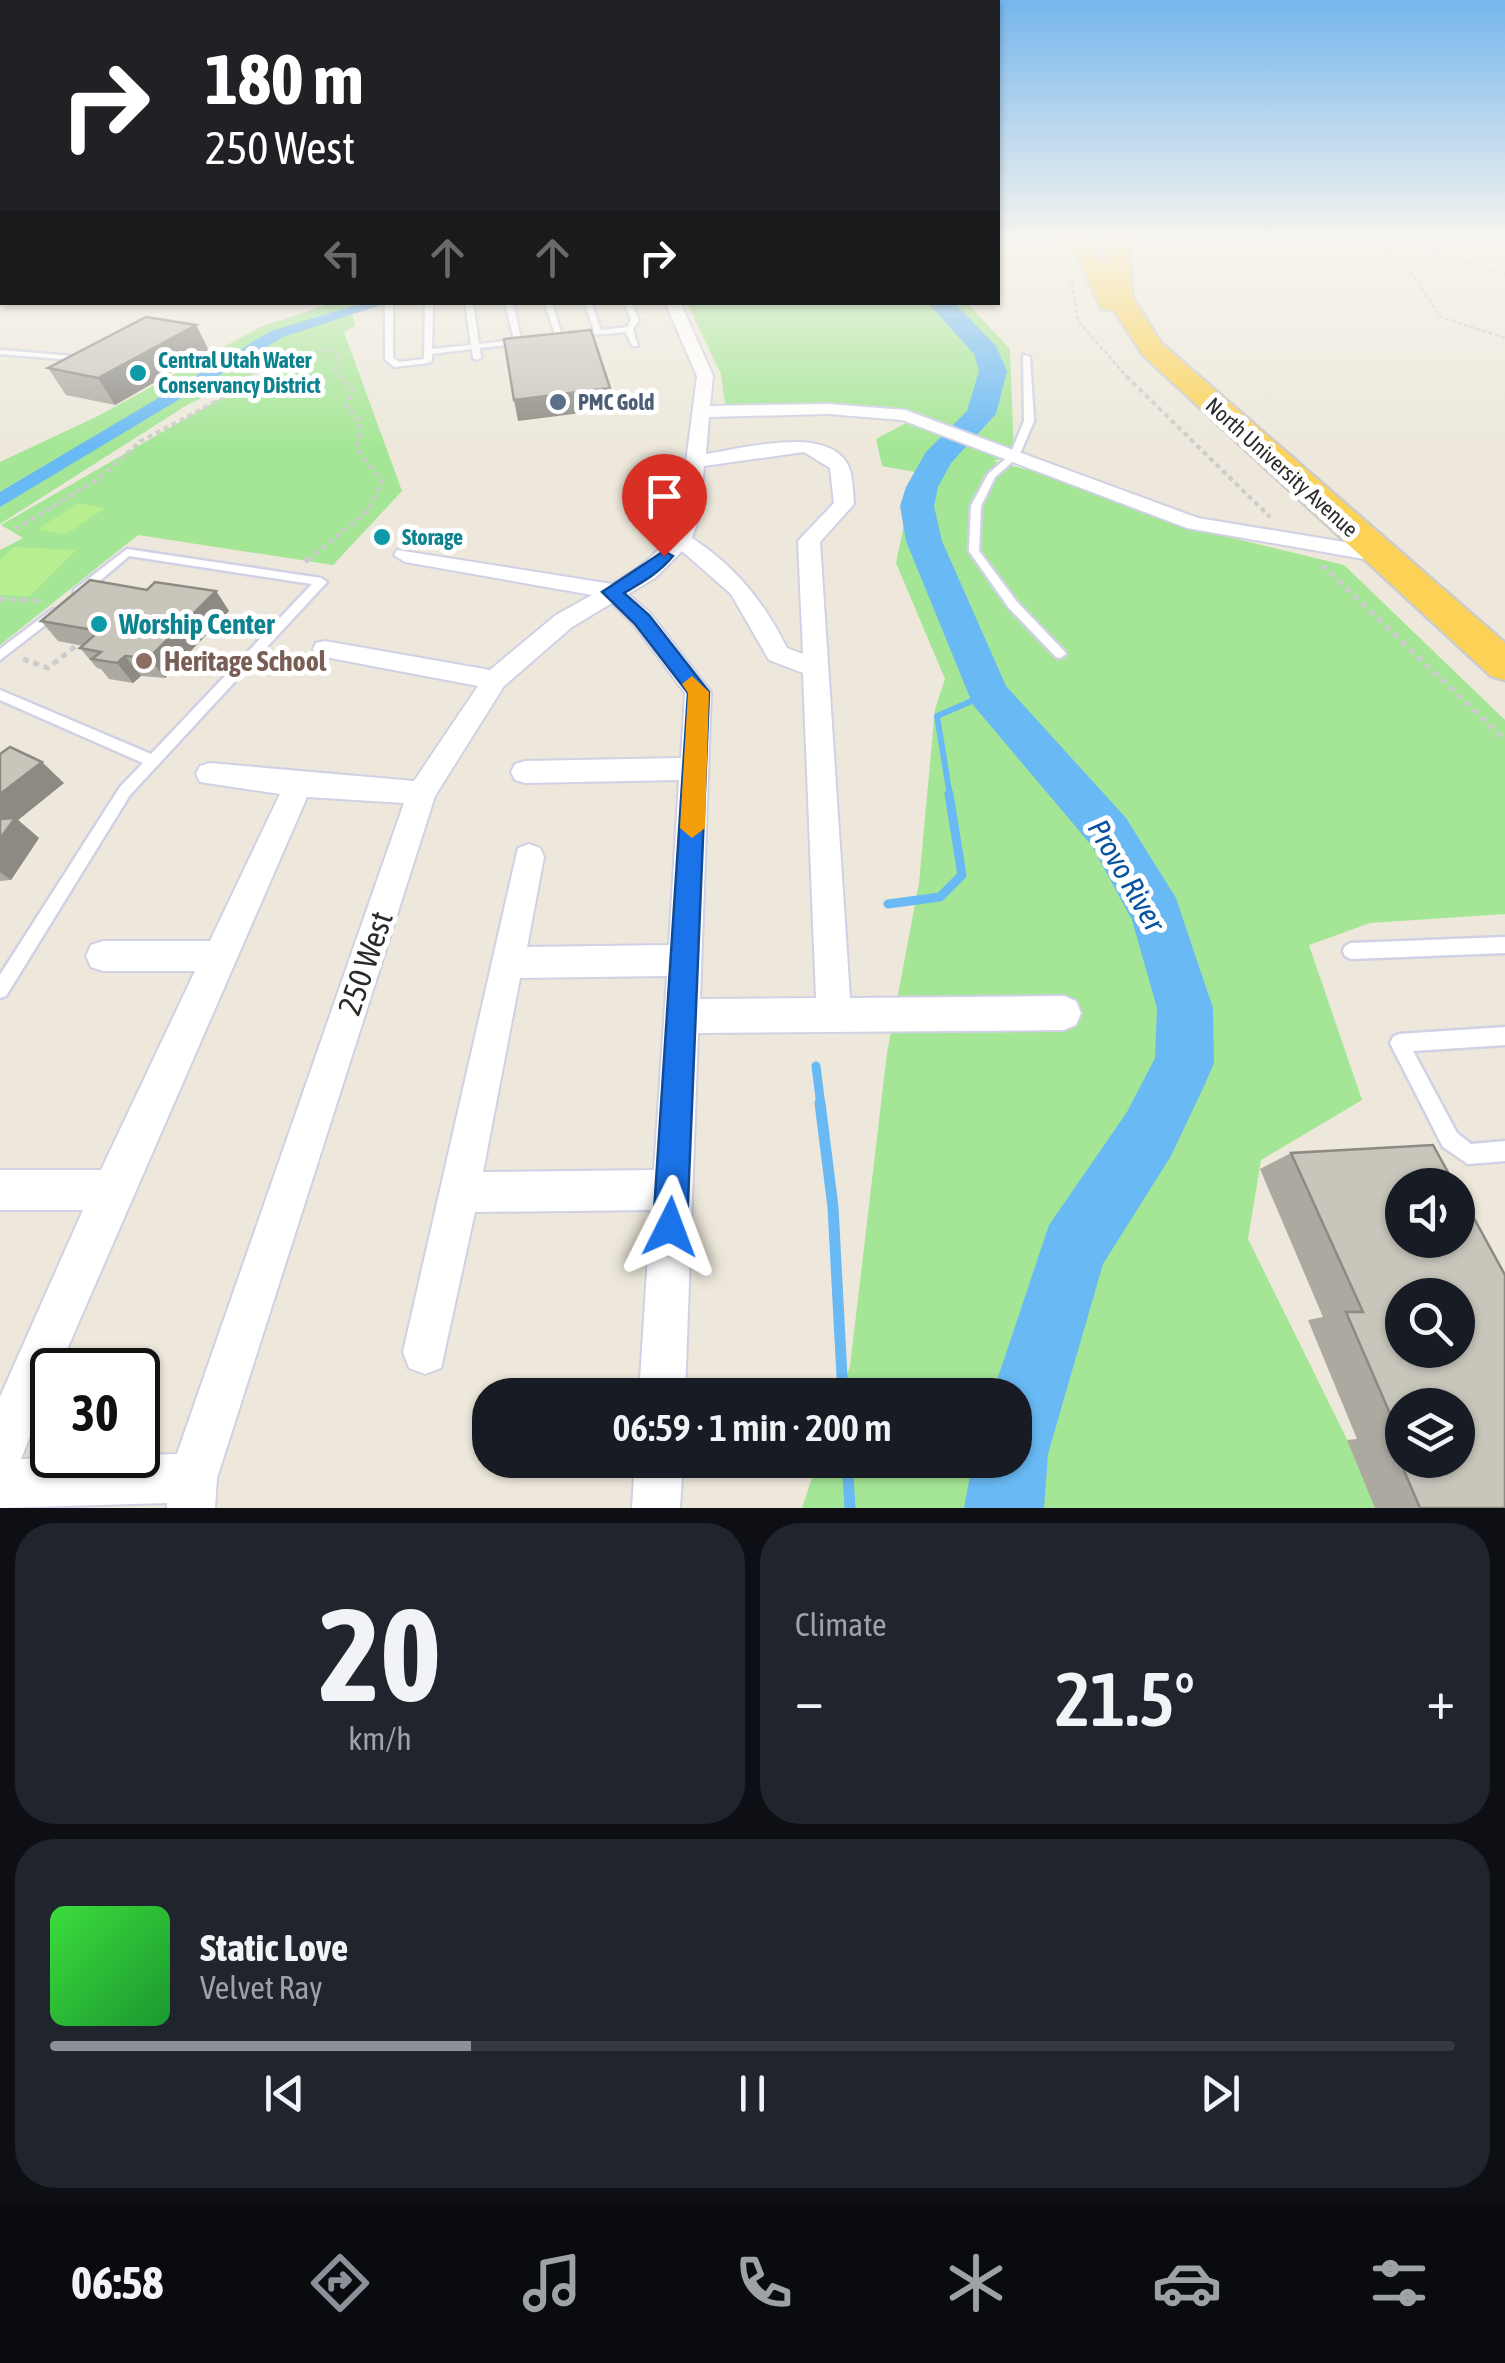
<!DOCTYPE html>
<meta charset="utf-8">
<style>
:root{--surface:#171b24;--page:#20242c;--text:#f1f3f6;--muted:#9ea1a6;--line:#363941;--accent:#8c9099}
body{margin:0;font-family:"Asap Condensed",sans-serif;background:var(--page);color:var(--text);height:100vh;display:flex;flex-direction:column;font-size:38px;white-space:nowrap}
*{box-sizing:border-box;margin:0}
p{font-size:32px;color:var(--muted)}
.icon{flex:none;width:55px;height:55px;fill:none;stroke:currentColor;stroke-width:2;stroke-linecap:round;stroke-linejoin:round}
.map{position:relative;height:1508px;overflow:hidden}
.sheet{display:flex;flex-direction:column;gap:15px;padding:15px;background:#0d0f14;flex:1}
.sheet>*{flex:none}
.hud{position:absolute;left:0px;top:0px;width:1000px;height:305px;box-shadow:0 2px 8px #0004;background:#202124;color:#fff;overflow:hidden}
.tools{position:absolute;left:1385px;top:1168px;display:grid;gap:20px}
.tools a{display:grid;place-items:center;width:90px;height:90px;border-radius:50%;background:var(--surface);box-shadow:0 2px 8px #0004;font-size:50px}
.speed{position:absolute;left:30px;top:1348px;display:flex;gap:20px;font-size:50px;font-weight:700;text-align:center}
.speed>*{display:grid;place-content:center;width:130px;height:130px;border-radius:50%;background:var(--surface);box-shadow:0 2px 8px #0004;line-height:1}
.speed .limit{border:5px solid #111;border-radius:15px;background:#fff;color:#111}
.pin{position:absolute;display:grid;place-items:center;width:85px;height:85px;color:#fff;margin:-102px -42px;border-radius:50% 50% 50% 0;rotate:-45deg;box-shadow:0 0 10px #0007}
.pin .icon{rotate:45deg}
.me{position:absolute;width:110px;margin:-55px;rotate:3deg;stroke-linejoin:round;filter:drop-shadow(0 0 8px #0008)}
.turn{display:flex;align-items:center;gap:35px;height:210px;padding:0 40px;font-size:45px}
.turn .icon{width:130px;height:130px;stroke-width:2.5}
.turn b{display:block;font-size:70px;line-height:85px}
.lanes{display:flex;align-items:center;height:95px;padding:0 40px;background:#0003;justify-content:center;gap:50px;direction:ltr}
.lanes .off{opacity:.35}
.big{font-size:75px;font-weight:600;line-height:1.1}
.sheet .widget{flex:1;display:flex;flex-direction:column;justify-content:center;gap:15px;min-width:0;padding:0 35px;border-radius:40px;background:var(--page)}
.sheet .dial{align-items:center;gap:0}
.dial b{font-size:130px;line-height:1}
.song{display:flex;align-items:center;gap:30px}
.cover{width:120px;height:120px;border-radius:15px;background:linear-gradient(135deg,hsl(120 70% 55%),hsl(130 70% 35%))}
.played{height:10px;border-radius:5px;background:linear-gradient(90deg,var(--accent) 30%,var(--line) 30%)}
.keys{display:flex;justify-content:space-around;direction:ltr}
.heat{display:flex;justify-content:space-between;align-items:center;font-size:55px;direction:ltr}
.sheet .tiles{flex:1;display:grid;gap:15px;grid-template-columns:1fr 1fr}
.widget:last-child{grid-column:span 2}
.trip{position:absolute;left:472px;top:1378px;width:560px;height:100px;border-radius:40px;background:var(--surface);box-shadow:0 2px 8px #0004;font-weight:600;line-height:100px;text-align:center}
.tabs{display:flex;height:160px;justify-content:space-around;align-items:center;background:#090b0e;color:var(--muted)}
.tabs .icon{width:70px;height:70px}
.tabs .selected{color:var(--accent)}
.tabs b{font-size:45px;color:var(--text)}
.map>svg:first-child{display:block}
.green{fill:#a4e695}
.pitch{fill:#b7ee90}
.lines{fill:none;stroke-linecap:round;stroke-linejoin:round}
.stream-far2{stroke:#69b9f4;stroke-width:6}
.stream-far1{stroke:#69b9f4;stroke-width:9}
.stream{stroke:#69b9f4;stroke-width:11}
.canal{fill:#69b9f4;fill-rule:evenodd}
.river{fill:#69b9f4;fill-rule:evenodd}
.service-casing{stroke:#d0d1e4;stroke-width:5}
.minor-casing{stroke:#d0d1e4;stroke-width:4}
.trunk-casing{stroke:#ccc;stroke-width:5}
.path-far2{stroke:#ccc;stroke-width:2.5;stroke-dasharray:4 2.5;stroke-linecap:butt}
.path-far1{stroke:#ccc;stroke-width:4;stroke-dasharray:5 4;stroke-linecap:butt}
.path{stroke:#ccc;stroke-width:5;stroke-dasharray:6 5;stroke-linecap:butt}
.service{fill:#fff;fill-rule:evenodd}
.minor{fill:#fff;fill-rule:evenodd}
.trunk{fill:#fbd255;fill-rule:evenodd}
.wall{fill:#aca9a1}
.shaded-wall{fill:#8c8a83}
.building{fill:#c8c5bb;stroke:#8c8a83;stroke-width:2.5;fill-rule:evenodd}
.route{fill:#1a73e8;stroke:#114b97;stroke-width:2.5}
.slow{fill:#f59e0b}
.culture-dot{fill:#0f9aa8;stroke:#fff;stroke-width:4}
.service-dot{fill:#5c6f8a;stroke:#fff;stroke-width:4}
.education-dot{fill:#8d6e63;stroke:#fff;stroke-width:4}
.labels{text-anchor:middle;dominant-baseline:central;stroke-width:10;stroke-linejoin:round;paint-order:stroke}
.far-culture-label{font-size:22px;font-weight:bold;fill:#0d838f;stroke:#fff;text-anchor:start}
.far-service-label{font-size:22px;font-weight:bold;fill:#4e5e75;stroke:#fff;text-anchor:start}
.far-street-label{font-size:22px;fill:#2a2a2a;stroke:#fff}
.culture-label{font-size:28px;font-weight:bold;fill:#0d838f;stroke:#fff;text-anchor:start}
.education-label{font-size:28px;font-weight:bold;fill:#785e54;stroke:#fff;text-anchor:start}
.water-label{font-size:30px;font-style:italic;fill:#0753a1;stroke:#fff}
.near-street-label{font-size:32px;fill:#2a2a2a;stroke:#fff}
</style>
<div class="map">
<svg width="1505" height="1508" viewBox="0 0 1505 1508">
<rect width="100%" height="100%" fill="#ede8db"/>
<path class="green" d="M333,303H377L352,314L355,326L344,332L402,491L333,565L138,535L0,645V550L23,538L1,525L303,351L187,405L0,524V462L98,416L260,327Z
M687,303H967L1010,349L1014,456L993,461L1044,474L1175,524L1344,565L1505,720V914L1370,923L1309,945L1362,1100L1261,1160L1248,1239L1381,1508H802L818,1460H1015V1395H840L850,1366L887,1053L919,883L935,709L945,679L896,563L915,472L882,466L876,439L923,414L726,411L721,374Z"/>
<path class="pitch" d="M78,503L105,508L65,535L38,529Z
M14,547L76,550L30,596L0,595V560Z"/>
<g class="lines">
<path class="stream-far2" d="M950,796L937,716L988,694"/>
<path class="stream-far1" d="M888,904L940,897L962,875L949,794
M816,1066L821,1106"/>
<path class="stream" d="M820,1103L833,1207L843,1395
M847,1460L850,1508"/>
<path class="canal" d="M366,302L384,304L283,337L0,507V492L271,331Z"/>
<path class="river" d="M927,302H953L996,346L1007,371L996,414L951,463L938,487L934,506L942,541L1006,686L1126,818L1176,898L1213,1008L1214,1063L1205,1084L1171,1156L1103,1264L1048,1454L1044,1508H964L973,1460H1015V1395H992L1049,1225L1127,1112L1155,1058L1157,1008L1132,920L1092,846L973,705L906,541L900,506L906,487L926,452L967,411L979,371L974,354Z"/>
<defs>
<path id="service" d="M2,242V246L0,247V243Z
M0,253H2V257H0Z
M385,302H393V358L399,362L424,359L425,302H433L432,349L471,345L465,302H473L479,344L514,340L505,302H513L521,339L526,341L518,344L480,348L481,358L477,360L473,358L472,349L432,354V361L428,363L394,367L385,359Z
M544,302H552L563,339L556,337Z
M584,302H591L601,330L627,327L631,320L624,302H631L639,320L633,329L638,346H632L626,332L570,337V333L594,330Z
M0,350L74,356L78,358L74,360L0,354Z
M1023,355L1030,357L1034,421L1019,456L995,477L981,506L979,551L1017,602L1064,651L1066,654L1060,658L1056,657L1009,608L969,551L971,506L988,474L1010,455L1024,421Z
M127,549L321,578L327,582L130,795L6,996L0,998V975L120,787L143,763L0,700V690L151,754L312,584L129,556L82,596H74V590Z
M53,609L59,613L57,616L0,660V649Z
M1505,937V953L1351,959L1345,956L1343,951L1345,946L1351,943Z
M1505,1027V1045L1413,1051L1457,1133L1471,1144L1505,1141V1161L1468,1164L1443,1147L1390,1043L1393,1037L1399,1034Z"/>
<path id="minor" d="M665,302H680L713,376L710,406L828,404L905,410L1198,518L1381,548L1392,555L1381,562L1187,528L902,420L828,414L709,417L706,454C742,449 827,424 848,465C853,475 853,493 854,504L820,542L850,998L1064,996L1076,1001L1081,1013L1076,1025L1064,1030L698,1033L685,1395H639L651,1210L475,1212L441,1368L425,1374L409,1368L403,1352L518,848L529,844L540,848L544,857L527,947L669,945L679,780L525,783L515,780L511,772L515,764L525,761L681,758L685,693L634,625L612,603L572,627L504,686L435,796L217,1478L215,1508H167V1503L0,1508V1397L83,1210H0V1170H101L195,971H103L91,967L86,956L91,945L103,941H210L280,794L200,782L196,774L200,766L210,763L414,781L478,686L325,657L316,655L313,649L316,643L325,641L490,670L556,615L592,595L405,562L394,555L397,550L612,584C641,567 667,549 679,517L697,376ZM804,452L830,468L834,503L798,541L803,654L787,648C764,602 736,567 692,538L699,517L704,466ZM682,551L731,594L769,660L803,673L816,998L700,999L711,692L650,613L628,594L655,578ZM307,797L404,803L177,1454L21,1459L52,1382V1370H58ZM667,976L654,1170L483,1172L520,978Z
M635,1460H683L680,1508H632Z"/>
<path id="trunk" d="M1062,238H1085L1105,267L1106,238H1128L1133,298L1161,343L1505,643V680L1491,676L1143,355L1114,310L1102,309L1076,254Z
M0,273H2V287H0Z"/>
</defs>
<use href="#service" class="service-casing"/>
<use href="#minor" class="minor-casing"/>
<use href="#trunk" class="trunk-casing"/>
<path class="path-far2" d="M1505,274L1390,240L1375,242L1407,267L1441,317L1505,338
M1071,277L1078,321L1128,378
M259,378L327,348L340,354L334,369L342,378"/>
<path class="path-far1" d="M1126,376L1270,517
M15,529L97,480L141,441L264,376
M308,560L368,511L382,482L357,448L361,422L346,406L353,391L340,376"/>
<path class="path" d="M305,562L311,557
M1322,565L1505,740
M0,599L42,601
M23,659L48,668L77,645"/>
<use href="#service" class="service"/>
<use href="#minor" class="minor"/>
<use href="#trunk" class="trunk"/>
</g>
<path class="wall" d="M196,325L209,351L115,405L66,395L48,368Z
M147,590L216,591L229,611L165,678L141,676L133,683L109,679L101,669L97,668L80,648L83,646L58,641L41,621Z
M0,754L64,783L18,820L39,838L11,880L0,881Z
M1291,1153L1505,1508H1375L1347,1440L1357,1439L1308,1320L1323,1317L1260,1169Z"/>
<path class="shaded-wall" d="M196,325L209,351L115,405L98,378Z
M610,388L613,409L518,421L514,400Z
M216,591L229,611L165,678L149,658Z
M125,656L141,676L133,683L117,663Z
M42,762L64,783L18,820L39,838L11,880L0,872V794Z"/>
<path class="building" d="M146,317L196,325L98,378L48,368Z
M591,330L610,388L514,400L504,339Z
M90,580L147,590L155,582L216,591L149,658L125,656L117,663L92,659L101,652L80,648L99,631L41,621Z
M10,747L42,762L0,794V754Z
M15,818L0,839V819Z
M1433,1145L1455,1185H1402V1240H1458V1189L1505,1275V1508H1420L1391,1440L1401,1439L1346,1312H1363L1291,1153ZM1402,1295H1458V1350H1402ZM1402,1405H1458V1460H1402Z"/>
<linearGradient id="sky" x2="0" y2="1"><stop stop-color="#75b6ed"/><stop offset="0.53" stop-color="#f7f5ef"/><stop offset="1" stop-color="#f7f5ef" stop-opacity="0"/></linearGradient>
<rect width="1505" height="449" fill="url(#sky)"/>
<path class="route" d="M664,551L673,556C659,573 643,582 624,593L649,615L709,692L687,1227L682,1239L670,1244L658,1239L653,1227L688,693L635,624L602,592Z"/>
<path class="slow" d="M692,676L709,692L705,828L692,838L680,828L688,693L682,684Z"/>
<g class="culture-dot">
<circle cx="138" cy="373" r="10"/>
<circle cx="382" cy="537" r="10"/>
<circle cx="99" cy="624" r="10"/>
</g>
<circle class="service-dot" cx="558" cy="402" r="10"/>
<circle class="education-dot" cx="144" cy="661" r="10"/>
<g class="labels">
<g class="far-culture-label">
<text x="158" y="360">Central Utah Water<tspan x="158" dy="25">Conservancy District</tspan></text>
<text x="402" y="537">Storage</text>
</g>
<g class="far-service-label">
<text x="578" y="402">PMC Gold</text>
</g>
<g class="far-street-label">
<text transform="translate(1282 467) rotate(42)">North University Avenue</text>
</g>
<g class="culture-label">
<text x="119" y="624">Worship Center</text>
</g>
<g class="education-label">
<text x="164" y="661">Heritage School</text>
</g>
<g class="water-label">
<text transform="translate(1127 875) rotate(60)">Provo River</text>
</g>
<g class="near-street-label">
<text transform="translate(365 963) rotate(-71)">250 West</text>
</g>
</g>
</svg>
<div class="tools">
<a><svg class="icon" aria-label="sound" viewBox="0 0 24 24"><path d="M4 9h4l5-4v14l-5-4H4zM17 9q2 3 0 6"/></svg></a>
<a><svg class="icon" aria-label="search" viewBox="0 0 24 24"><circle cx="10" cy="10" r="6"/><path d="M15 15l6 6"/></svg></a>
<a><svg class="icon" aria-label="layers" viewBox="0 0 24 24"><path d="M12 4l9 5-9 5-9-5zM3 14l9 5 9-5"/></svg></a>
</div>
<div class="speed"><div class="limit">30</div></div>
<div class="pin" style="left:664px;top:556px;background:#d93025"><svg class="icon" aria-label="arrive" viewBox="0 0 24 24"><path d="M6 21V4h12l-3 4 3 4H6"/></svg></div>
<svg class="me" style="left:670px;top:1227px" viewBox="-20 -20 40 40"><path d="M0-17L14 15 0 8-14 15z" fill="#1a73e8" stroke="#fff" stroke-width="4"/></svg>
<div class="trip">06:59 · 1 min · 200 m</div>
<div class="hud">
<div class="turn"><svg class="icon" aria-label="right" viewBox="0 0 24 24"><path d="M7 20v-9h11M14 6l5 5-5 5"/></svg><div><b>180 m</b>250 West</div></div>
<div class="lanes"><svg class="icon off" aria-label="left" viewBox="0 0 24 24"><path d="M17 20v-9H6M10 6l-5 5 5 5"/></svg><svg class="icon off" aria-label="ahead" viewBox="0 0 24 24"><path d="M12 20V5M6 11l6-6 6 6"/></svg><svg class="icon off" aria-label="ahead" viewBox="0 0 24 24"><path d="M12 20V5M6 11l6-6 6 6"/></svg><svg class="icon" aria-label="right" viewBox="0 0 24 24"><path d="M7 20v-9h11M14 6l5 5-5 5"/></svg></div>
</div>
</div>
<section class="sheet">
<div class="tiles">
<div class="widget dial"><b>20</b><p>km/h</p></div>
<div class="widget"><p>Climate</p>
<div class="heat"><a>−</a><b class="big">21.5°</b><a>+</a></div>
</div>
<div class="widget">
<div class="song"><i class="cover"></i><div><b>Static Love</b><p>Velvet Ray</p></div></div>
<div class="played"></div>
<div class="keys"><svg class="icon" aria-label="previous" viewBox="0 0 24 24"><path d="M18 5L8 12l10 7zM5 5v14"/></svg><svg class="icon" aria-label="pause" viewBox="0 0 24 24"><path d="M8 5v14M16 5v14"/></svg><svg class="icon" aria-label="next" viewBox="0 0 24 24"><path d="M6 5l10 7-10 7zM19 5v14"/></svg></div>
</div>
</div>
</section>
<nav class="tabs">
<b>06:58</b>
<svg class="icon selected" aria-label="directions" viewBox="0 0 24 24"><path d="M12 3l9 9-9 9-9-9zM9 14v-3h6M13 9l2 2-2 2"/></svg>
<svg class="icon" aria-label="music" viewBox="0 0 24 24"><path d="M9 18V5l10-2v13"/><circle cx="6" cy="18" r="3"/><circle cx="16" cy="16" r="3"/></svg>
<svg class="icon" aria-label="phone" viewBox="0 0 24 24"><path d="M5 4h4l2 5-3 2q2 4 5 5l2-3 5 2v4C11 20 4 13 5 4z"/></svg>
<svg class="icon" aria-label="climate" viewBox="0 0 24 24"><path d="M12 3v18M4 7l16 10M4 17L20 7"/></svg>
<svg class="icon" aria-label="car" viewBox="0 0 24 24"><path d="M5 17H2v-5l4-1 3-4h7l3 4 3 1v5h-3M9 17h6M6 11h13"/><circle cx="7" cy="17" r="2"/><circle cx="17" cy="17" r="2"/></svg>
<svg class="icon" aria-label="filters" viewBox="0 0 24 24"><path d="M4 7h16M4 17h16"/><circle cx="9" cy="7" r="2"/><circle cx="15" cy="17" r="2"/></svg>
</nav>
